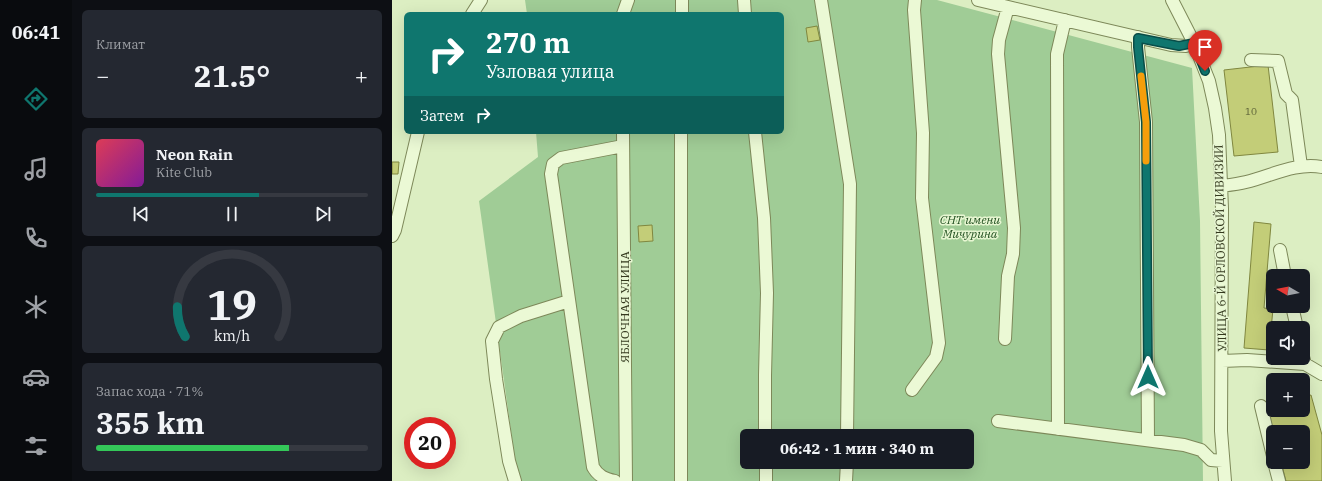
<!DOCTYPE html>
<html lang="ru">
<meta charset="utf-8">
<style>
:root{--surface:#171b24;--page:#242831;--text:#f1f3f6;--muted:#9ea1a6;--line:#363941;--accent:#0f766e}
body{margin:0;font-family:"IBM Plex Serif",serif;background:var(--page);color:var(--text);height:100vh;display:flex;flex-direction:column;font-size:15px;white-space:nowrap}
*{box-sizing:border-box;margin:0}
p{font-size:13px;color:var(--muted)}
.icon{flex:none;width:22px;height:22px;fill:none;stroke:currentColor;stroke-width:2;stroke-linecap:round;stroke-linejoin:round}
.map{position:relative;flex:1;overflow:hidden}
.sheet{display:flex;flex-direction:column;gap:10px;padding:10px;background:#0d0f14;width:320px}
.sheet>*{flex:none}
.hud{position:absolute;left:12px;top:12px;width:380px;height:122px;border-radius:6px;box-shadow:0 4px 16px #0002;background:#0f766e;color:#fff;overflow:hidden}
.needle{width:26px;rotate:279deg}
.buttons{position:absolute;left:874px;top:269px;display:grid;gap:8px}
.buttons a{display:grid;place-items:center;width:44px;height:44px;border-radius:6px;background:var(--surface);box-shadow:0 4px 16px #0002;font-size:20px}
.speed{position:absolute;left:12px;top:417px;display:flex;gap:8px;font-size:20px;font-weight:700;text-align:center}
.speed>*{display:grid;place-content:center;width:52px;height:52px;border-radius:50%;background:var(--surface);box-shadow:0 4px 16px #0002;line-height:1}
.speed .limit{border:6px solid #d22;background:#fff;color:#111}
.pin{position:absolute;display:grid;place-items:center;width:34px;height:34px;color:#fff;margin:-41px -17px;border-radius:50% 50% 50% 0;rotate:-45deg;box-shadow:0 0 4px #0007}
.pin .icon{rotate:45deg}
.me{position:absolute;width:44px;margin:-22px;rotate:0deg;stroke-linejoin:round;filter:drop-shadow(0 0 3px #0008)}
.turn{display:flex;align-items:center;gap:14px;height:84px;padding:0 16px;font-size:18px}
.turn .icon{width:52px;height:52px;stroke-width:2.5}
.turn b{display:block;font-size:28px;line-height:34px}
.then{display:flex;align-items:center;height:38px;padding:0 16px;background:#0003;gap:8px;font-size:15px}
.big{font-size:30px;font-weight:800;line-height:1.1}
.sheet .widget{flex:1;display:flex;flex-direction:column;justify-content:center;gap:6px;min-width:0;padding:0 14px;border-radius:6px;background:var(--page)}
.sheet .dial{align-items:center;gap:0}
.dial svg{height:104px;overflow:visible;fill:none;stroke:var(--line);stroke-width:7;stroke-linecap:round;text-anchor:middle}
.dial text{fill:var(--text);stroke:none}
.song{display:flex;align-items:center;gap:12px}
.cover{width:48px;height:48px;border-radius:6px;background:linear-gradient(135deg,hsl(350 70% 55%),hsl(290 70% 35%))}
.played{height:4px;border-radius:2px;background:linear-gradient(90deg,var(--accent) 60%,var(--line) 60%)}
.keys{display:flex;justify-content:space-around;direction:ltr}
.heat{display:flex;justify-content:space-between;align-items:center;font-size:22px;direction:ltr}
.charge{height:6px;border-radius:3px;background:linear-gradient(90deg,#34c759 71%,var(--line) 0)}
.trip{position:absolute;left:348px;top:429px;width:234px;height:40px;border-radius:6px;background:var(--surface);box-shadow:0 4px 16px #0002;font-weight:800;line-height:40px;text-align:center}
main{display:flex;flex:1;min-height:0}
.menu{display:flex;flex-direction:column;width:72px;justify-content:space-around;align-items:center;background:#090b0e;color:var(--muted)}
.menu .icon{width:28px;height:28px}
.menu .on{color:var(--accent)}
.menu b{font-size:18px;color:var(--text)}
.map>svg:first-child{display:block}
.green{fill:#a0cc96;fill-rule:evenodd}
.building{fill:#c3cd78;stroke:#80873f}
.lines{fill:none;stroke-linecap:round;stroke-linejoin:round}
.minor-casing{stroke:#7d8859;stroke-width:14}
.minor{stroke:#ebf9d5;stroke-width:12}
.route-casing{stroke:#0a4d48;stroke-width:10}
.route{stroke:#0f766e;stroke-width:7}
.slow{stroke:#f59e0b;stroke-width:7}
.labels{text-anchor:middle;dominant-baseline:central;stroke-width:3;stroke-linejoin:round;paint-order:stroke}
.number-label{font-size:10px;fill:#575d34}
.park-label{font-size:12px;font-style:italic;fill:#265424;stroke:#e7f6d2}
.street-label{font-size:12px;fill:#33381d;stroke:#e7f6d2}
</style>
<main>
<nav class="menu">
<b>06:41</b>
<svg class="icon on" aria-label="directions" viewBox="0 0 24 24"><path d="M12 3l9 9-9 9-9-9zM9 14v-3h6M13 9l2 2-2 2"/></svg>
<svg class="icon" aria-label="music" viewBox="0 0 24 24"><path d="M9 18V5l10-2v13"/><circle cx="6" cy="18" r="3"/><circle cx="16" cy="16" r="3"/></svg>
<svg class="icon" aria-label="phone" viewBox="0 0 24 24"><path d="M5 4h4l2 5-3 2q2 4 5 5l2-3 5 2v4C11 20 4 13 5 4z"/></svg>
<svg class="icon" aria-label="climate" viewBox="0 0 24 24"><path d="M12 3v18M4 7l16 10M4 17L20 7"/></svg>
<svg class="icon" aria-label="car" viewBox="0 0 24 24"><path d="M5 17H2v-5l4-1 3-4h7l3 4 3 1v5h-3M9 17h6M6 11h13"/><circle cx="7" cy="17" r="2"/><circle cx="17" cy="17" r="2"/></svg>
<svg class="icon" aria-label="filters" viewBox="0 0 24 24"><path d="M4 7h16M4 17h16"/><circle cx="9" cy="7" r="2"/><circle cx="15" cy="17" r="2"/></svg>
</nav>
<section class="sheet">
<div class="widget"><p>Климат</p>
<div class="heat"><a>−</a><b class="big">21.5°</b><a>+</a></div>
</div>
<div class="widget">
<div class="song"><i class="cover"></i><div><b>Neon Rain</b><p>Kite Club</p></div></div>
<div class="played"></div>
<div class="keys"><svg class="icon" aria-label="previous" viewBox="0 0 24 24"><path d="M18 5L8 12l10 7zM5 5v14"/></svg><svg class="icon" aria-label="pause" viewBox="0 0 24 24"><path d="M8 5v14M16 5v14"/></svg><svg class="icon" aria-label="next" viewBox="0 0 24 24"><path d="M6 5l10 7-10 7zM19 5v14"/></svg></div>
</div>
<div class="widget dial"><svg viewBox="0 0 100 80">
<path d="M14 69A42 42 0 1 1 86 69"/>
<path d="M14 69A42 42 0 0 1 8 46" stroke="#0f766e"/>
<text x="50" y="56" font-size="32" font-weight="700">19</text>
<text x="50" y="72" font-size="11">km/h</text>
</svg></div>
<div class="widget"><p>Запас хода · 71%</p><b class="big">355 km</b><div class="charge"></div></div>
</section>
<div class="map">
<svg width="930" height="481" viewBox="0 0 930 481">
<rect width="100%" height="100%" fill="#dceec2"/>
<path class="green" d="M133,0H545L800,68L808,221L811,481H126L87,201L146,157L144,132H390V14H135ZM355,436H575V462H355Z"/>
<path class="building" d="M425,26L428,40L416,42L414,28Z
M876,65L886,152L842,156L832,70Z
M0,162H7L6,174H0Z
M862,222L879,224L872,308L881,309L877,350L852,348Z
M260,225L261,241L247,242L246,226Z
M919,395L930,435V481H894L889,462H911V432H881L874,407L881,406V410H911V397Z"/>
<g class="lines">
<defs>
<path id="minor" d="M352,0L353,14
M429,0L458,184L455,436
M586,0L779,45L794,46L802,43
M780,0L802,43L817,81L823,108L827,135L830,209L829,431L833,481
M80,14L89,0
M231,14L236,0
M290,14V0
M746,37V47L754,122L756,440
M859,60L886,61L894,94L900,100L909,166
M231,132L234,481
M363,132L372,218L375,293L373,375V436
M829,186C837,185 846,184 854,182C879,176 904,162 930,167
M0,236L3,230L26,132
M888,250L893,276
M900,306L905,328
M613,339L616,276L621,254L622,228L606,54L607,40L616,7
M830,361L855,360L913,364L911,357
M913,364L930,374
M520,390L544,357L547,343L530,198L531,133L522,10L523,0
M869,406L881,456
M606,421L792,445L809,450L819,460L831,461
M666,429L665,54L673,20
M374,462V481
M882,462L887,481
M123,481L117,461L104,379L100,341L107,327L129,316L177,301
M223,481C213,479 206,476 201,467L159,174L161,164L169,158L231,146
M289,481V132
M454,481L455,462"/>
</defs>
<use href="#minor" class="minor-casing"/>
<use href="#minor" class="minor"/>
</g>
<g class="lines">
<defs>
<path id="route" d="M756,377L754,122L746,47V38L787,46L802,43L813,71"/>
</defs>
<use href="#route" class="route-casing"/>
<use href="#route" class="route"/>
<path class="slow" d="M749,76L754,122V161"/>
</g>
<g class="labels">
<g class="number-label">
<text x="859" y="111">10</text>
</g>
<g class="park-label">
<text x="578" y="219">СНТ имени<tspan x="578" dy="14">Мичурина</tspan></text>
</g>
<g class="street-label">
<text transform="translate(828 248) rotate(-91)">УЛИЦА 6-Й ОРЛОВСКОЙ ДИВИЗИИ</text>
<text transform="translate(232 307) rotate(-90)">ЯБЛОЧНАЯ УЛИЦА</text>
</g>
</g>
</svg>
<div class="buttons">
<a><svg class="needle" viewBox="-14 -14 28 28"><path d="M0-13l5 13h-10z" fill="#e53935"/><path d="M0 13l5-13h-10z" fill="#9ea1a6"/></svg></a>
<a><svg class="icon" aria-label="sound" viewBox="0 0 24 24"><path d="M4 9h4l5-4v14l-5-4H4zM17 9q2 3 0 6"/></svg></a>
<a>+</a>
<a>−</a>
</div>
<div class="speed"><div class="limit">20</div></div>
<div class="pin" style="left:813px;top:71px;background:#d93025"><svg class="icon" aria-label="arrive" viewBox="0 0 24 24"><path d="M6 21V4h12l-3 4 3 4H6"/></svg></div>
<svg class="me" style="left:756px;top:377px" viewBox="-20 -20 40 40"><path d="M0-17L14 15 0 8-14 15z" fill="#0f766e" stroke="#fff" stroke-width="4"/></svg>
<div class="trip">06:42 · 1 мин · 340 m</div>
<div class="hud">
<div class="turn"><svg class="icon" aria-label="right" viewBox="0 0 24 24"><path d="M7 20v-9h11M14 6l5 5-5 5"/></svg><div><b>270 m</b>Узловая улица</div></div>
<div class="then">Затем<svg class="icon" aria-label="right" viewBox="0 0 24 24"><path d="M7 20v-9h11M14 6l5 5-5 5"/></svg></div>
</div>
</div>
</main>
